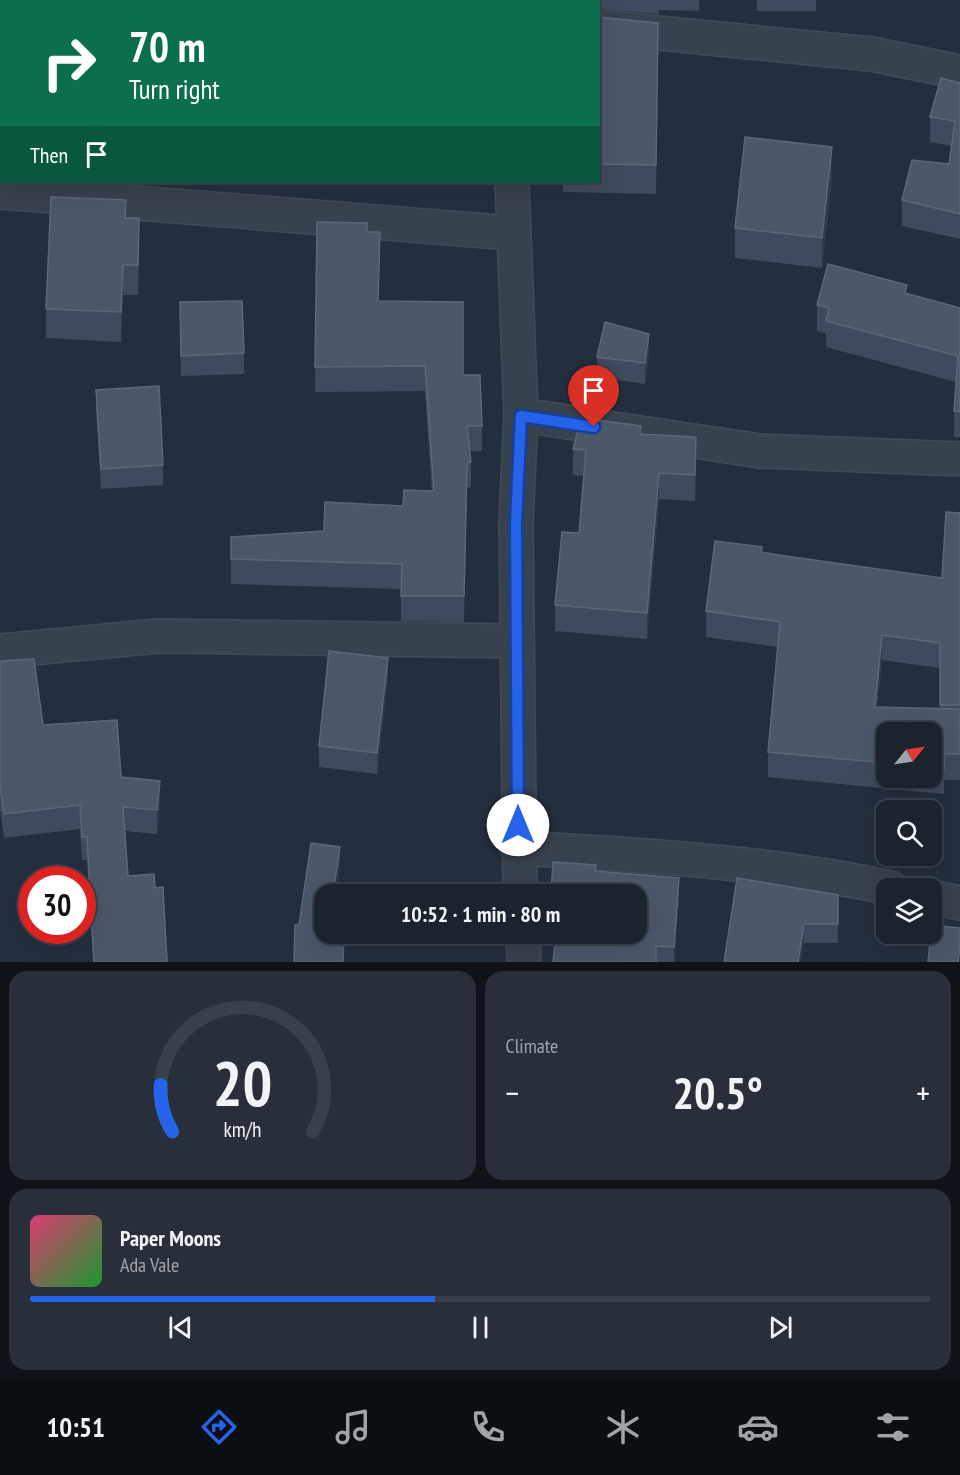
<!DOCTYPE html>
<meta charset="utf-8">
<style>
:root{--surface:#1b232e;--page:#282f3a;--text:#f1f3f6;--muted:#a0a4aa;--line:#39404a;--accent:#2563eb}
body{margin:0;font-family:"PT Sans Narrow",sans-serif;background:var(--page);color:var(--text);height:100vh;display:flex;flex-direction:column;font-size:22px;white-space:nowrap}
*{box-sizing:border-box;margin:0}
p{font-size:20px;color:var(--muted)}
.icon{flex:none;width:33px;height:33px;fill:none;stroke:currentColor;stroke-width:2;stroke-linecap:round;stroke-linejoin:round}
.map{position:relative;height:962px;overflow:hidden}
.side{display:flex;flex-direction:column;gap:9px;padding:9px;background:#0f1319;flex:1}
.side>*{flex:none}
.hud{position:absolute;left:0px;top:0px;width:600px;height:183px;box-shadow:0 6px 24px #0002,0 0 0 2px var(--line);background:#0b6e4f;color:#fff;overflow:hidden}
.needle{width:39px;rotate:60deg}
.buttons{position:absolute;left:876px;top:722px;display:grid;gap:12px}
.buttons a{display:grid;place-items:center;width:66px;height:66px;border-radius:12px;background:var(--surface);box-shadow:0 6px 24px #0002,0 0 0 2px var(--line);font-size:30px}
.speed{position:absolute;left:18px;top:866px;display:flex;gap:12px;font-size:30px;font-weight:700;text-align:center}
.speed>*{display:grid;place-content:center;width:78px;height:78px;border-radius:50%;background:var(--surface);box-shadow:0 6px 24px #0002,0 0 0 2px var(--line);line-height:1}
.speed .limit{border:9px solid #d22;background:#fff;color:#111}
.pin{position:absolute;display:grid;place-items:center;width:51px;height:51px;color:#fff;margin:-62px -26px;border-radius:50% 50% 50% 0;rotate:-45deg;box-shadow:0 0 6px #0007}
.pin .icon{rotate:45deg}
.me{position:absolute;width:66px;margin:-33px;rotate:0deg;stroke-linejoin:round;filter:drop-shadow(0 0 4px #0008)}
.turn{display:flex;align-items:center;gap:21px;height:126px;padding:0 30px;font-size:27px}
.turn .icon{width:78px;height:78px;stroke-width:2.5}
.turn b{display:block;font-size:42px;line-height:51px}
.then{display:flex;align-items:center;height:57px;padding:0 30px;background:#0003;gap:12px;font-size:22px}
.big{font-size:45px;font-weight:600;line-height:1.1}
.side .widget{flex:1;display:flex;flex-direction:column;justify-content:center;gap:9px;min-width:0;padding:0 21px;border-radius:18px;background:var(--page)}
.side .dial{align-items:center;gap:0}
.dial svg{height:156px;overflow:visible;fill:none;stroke:var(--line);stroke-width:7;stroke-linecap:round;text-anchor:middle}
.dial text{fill:var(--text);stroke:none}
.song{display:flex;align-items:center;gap:18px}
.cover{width:72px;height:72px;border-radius:9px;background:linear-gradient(135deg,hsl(340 70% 55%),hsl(130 70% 35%))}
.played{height:6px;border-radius:3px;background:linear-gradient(90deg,var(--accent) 45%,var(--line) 45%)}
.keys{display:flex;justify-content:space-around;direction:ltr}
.heat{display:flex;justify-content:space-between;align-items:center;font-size:33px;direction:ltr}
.side .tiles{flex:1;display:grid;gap:9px;grid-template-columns:1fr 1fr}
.widget:last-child{grid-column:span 2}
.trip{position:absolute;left:314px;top:884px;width:333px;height:60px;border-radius:18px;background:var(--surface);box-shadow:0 6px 24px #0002,0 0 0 2px var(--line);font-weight:600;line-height:60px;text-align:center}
.tab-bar{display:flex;height:96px;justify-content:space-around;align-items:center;background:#0b0e12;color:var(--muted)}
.tab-bar .icon{width:42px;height:42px}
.tab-bar .current{color:var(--accent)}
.tab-bar b{font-size:27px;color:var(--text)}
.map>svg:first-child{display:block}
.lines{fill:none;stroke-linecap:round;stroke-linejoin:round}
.minor-casing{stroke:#414a57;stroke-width:36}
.minor{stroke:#38414e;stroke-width:33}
.wall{fill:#3f4b5c;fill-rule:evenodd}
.shaded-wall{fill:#2f3b4b}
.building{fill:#4b5868;stroke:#5c6777;stroke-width:1.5}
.route-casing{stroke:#184099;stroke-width:15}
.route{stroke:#2563eb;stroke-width:10}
</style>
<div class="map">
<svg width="960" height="962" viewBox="0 0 960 962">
<rect width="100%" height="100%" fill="#242f3e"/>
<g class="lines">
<defs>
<path id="minor" d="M205,2V0
M511,2L512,0
M598,27L871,54L960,72
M512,182L521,415L516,522L520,894
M0,192L512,233
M521,415L760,451L960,459
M0,651L158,636L517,641
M518,848C643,855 768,862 891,888
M932,897L960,903
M523,933L524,962"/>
</defs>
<use href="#minor" class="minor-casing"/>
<use href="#minor" class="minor"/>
</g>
<path class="wall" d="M0,0H188V2H2V132H0Z
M570,0H699V11L659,10V14L598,9V2H569Z
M757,0H816V11H757Z
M598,17L658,52L656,194L563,192V182H598Z
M960,83V239L902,226V200L949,164L952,146L930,142V117Z
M832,177L822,268L735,258V228Z
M126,218L139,248L138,295H123L121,342L46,338V309Z
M317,222L367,232L379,301L463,375L482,426V451H470L471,462V487L467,488L464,622L401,621V589L231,584V537L324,531L403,506L432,491L425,391L315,392Z
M907,294L960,308V437H954V411L956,382L826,347V333L817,331V305Z
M180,302L244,353V374L181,376Z
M649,355L645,384L597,377V357Z
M96,390L163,465V485L101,489L96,411Z
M641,434L696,463L695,501L659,499L647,639L555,631V605L579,533L584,476L573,475V449Z
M960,513V780H944V794L768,777V752L778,647L706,637V611L762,552L942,578ZM882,660L940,668V709L877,707ZM886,732H932V777H886Z
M0,661L43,725L160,805L157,834L125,831L128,876L155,888L167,962H93L87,860H82L80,829L4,838L0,808Z
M388,679L377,774L319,767V746Z
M596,871L679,899L674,962H553Z
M838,895V943H804L724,962Z"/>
<path class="shaded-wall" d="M579,0H590V2H579Z
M658,23V52L656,194V165Z
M832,147V177L822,268V238Z
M139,218V248L138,295V265Z
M123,265V295L121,342V312Z
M649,334V355L645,384V363Z
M696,437V463L695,501V475Z
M467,463V488L464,622V596Z
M659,473V499L647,639V613Z
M882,635V660L875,733V707Z
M388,658V679L377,774V753Z
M160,781V805L157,834V810Z
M340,847V867L336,894H333Z
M679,878V899L674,962V947Z
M804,924V943L801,962H798Z"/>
<path class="building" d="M0,0H162V2H2V108H0Z
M333,0H448V2H333Z
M570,0H580V2H569Z
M598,17L658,23L656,165L598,164Z
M941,78L960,83V214L902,200L912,160L949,164L955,121L930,117Z
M745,137L832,147L822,238L735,228Z
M51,197L126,200L125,218H139L138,265H123L121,312L46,309Z
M317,222L367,223V232H380L378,301L463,302V375H480L482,426H467L471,462L467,463L464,596H401L402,564L231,559V537L324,531L325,502L403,506L404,490L434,491L425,366L315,367Z
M828,264L907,285L905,293L960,308V412L954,411L958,356L826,321L829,308L817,305Z
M242,301L244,353L181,356L180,302Z
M605,322L649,334L645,363L597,357Z
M159,386L163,465L101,469L96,390Z
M581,418L641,426L640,434L696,437L695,475L659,473L647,613L555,605L562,532L579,533L586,450L573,449Z
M946,512L960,513V705H940V643L882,635L875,707L960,709V754H944V769L932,768V732H886V763L768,752L780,622L706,611L715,541L762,547L761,552L778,555L942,578Z
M329,651L388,658L377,753L319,746Z
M34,659L43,725L117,720L121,777L160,781L157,810L123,807L128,876L154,874L155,888L163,887L167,962H94L87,837H82L80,805L4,814L0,785V661Z
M311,843L340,847L333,894H324V933H344L343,962H294L295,925H299Z
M553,862L596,865L595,871L679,878L674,947L656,946V962H553L556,933H636V894H551Z
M737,878L838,895V924H804L798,962H724Z
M932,925L960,928V947L958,962H928L931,933H932Z"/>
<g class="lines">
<defs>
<path id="route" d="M518,825L516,522L521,416L594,427"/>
</defs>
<use href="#route" class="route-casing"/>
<use href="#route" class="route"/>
</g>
</svg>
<div class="buttons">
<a><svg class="needle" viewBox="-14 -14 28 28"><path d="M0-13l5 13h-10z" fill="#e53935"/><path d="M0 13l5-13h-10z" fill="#a0a4aa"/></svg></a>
<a><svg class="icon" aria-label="search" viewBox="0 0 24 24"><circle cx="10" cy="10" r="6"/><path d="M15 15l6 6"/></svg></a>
<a><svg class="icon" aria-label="layers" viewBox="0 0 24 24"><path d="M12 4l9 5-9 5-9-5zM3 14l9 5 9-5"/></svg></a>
</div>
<div class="speed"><div class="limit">30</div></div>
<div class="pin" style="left:594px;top:427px;background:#d93025"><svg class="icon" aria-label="arrive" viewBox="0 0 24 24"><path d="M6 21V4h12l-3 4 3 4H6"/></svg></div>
<svg class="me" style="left:518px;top:825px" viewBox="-20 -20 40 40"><circle r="19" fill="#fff"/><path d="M0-13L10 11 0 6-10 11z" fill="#2563eb"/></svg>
<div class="trip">10:52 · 1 min · 80 m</div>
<div class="hud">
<div class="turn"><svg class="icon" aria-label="right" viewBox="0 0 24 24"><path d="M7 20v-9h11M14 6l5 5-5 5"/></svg><div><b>70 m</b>Turn right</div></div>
<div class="then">Then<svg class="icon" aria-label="arrive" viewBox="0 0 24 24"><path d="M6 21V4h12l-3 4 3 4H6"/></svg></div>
</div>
</div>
<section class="side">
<div class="tiles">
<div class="widget dial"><svg viewBox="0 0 100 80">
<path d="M14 69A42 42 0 1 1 86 69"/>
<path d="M14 69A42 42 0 0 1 8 45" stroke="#2563eb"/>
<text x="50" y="56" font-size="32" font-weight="700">20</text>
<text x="50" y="72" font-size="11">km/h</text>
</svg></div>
<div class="widget"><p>Climate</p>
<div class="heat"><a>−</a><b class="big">20.5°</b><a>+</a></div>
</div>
<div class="widget">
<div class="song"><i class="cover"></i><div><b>Paper Moons</b><p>Ada Vale</p></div></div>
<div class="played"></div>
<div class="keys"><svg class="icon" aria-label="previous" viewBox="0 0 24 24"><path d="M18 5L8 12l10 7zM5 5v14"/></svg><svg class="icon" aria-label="pause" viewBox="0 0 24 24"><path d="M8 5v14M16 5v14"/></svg><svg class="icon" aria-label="next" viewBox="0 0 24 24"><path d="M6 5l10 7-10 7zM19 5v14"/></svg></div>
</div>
</div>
</section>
<nav class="tab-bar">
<b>10:51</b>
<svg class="icon current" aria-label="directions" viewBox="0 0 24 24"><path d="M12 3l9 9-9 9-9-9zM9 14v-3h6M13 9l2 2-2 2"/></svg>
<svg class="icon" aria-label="music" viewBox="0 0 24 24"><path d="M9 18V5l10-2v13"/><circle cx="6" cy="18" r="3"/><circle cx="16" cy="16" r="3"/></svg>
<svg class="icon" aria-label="phone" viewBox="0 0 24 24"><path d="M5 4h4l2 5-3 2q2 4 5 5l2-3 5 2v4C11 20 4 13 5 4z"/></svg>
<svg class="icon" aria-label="climate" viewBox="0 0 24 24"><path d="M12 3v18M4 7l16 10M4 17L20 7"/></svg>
<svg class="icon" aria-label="car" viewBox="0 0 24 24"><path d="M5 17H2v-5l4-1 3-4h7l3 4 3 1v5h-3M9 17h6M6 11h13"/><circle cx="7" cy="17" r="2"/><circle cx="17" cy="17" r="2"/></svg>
<svg class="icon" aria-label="filters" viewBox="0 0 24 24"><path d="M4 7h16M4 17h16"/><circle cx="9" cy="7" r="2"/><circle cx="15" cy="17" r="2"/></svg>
</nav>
